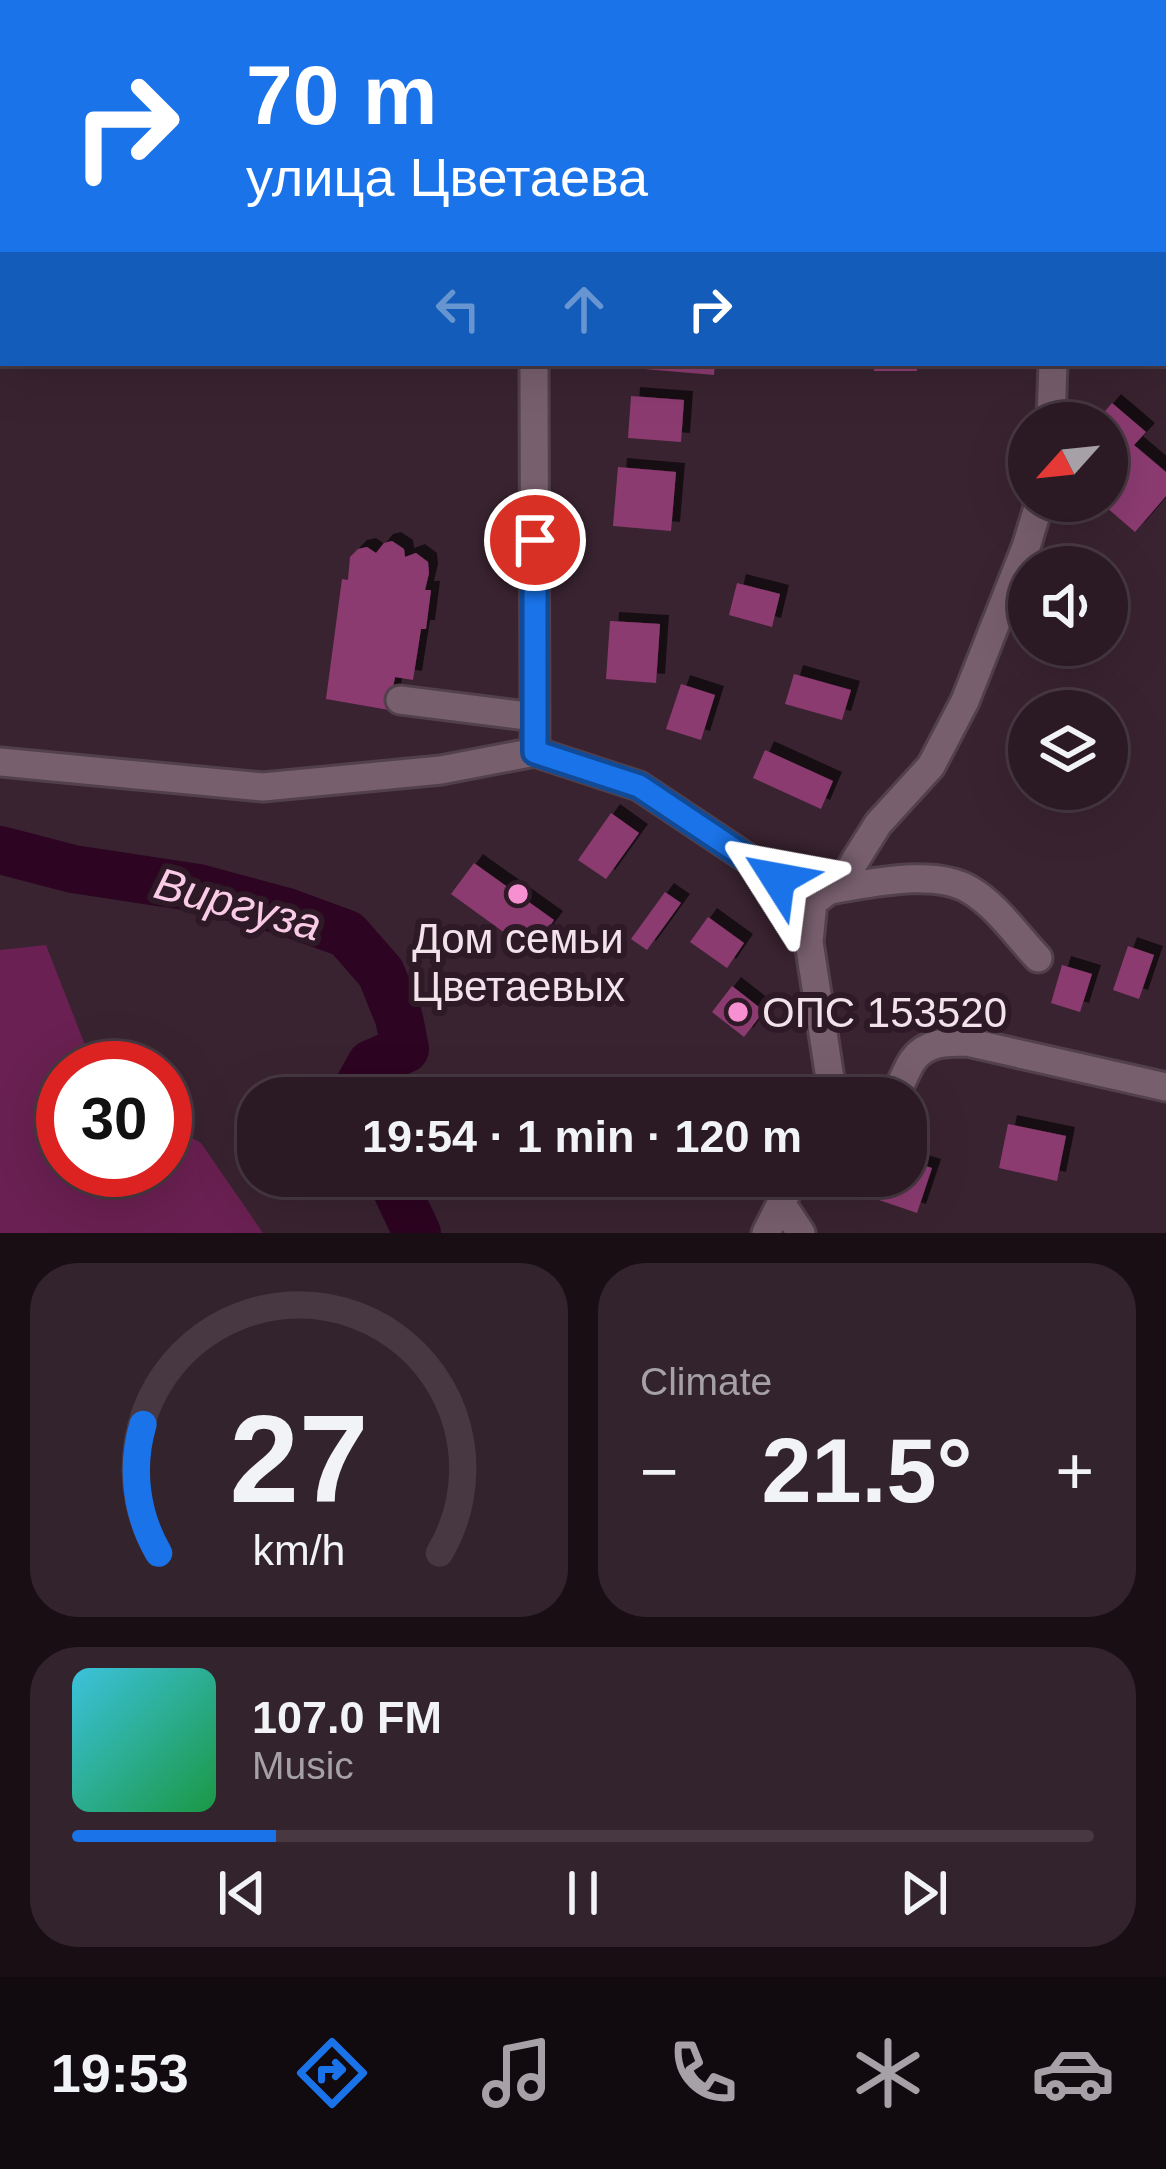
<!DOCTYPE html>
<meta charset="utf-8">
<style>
:root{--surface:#2b1a24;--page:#33232c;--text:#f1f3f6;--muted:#a6a1a6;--line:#473841;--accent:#1a73e8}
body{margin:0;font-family:Helvetica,sans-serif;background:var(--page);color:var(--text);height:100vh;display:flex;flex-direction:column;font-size:45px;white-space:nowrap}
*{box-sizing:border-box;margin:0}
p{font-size:39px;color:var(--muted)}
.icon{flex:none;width:66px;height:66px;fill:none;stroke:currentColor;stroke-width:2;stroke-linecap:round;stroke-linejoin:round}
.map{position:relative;height:1233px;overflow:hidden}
.panel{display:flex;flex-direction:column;gap:30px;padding:30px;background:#180e14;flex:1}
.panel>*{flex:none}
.guide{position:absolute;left:0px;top:0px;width:1167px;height:366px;box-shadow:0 12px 48px #0002,0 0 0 3px var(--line);background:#1a73e8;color:#fff;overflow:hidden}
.needle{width:78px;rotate:243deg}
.controls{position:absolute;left:1008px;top:402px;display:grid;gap:24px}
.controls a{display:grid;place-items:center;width:120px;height:120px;border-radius:50%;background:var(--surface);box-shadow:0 12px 48px #0002,0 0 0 3px var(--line);font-size:60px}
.speed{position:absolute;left:36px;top:1041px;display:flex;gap:24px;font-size:60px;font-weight:700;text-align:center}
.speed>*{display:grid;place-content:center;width:156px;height:156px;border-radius:50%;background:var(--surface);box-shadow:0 12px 48px #0002,0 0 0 3px var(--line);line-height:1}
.speed .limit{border:18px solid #d22;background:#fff;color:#111}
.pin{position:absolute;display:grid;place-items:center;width:102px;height:102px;color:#fff;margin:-51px;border:6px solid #fff;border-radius:50%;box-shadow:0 3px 12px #0007}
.me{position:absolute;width:132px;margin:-66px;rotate:304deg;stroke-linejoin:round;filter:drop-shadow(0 0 9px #0008)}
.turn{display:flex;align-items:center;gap:42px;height:252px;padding:0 48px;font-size:54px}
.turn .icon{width:156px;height:156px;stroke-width:2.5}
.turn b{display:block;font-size:84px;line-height:102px}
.lanes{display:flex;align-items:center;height:114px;padding:0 48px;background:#0003;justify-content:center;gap:60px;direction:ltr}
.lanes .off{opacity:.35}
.big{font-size:90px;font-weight:800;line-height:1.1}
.panel .tile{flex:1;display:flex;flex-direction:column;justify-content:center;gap:18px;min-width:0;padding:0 42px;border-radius:48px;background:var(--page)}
.panel .dial{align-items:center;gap:0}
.dial svg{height:312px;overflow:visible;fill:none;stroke:var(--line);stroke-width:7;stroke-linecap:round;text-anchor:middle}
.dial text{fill:var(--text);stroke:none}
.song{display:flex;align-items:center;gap:36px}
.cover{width:144px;height:144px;border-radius:18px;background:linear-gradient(135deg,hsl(190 70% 55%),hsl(140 70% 35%))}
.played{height:12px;border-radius:6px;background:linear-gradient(90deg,var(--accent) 20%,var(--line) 20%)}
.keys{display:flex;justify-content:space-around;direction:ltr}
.heat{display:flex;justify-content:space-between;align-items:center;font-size:66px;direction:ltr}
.panel .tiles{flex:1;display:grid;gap:30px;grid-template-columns:1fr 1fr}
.tile:last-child{grid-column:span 2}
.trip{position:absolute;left:237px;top:1077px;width:690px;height:120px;border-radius:48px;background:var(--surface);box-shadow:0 12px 48px #0002,0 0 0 3px var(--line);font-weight:800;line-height:120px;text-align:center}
.menu{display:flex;height:192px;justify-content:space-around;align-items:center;background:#110a0e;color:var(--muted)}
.menu .icon{width:84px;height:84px}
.menu .active{color:var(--accent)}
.menu b{font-size:54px;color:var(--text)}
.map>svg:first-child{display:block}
.green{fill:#6a2052}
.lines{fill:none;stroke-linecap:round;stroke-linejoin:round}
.river{stroke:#2d0421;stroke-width:48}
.building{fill:#8c3b71;filter:url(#shadow)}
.minor-casing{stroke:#52404b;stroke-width:33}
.major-casing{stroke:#52404b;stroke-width:42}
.path{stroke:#9d8a95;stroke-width:4.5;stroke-dasharray:9 6;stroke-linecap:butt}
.minor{stroke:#785f6e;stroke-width:27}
.major{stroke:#ac6c94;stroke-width:36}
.route-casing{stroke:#114b97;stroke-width:30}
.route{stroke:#1a73e8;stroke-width:21}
.poi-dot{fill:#f690d0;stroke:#2e1926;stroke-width:4.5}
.labels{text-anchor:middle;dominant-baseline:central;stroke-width:12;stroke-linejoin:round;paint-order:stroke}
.poi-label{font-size:42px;fill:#f2e3eb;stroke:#2e1926}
.water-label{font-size:45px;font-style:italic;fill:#f9cbe6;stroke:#2e1926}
</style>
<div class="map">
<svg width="1166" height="1233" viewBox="0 0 1166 1233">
<defs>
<filter id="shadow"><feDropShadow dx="9" dy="-9" stdDeviation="0" flood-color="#0009"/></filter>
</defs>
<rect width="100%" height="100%" fill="#392330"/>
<path class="green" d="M46,945L94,1068H63V1170H165V1123L201,1143L263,1233H0V950Z"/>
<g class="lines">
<path class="river" d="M0,850L73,869L198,888L287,912L347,934L381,973L399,1018L405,1049L371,1064L356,1091L359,1098
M390,1176L417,1233"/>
</g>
<path class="building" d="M645,363H715L714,375L644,369Z
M874,363H917V371H874Z
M631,396L684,400L681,442L628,438Z
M1112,403L1146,432L1134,445L1166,472V496L1135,532L1099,501H1107V423H1095Z
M618,467L676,472L671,531L613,526Z
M392,541L404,549L405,557L416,553L428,562L429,573L425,590H431L426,629H421L413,680L395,677L389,710L326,699L342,579L348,580L350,557L358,549L367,547L376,553L384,543Z
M737,583L780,594L772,627L729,615Z
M610,621L660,624L656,683L606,679Z
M794,674L851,690L842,720L785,704Z
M681,684L715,695L701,740L666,729Z
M765,750L833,781L821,809L753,778Z
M611,813L639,833L606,879L578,860Z
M474,863L554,920L531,952L451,894Z
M665,892L681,903L647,950L631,939Z
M708,917L744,943L727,968L690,942Z
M1128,946L1154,955L1139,999L1113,990Z
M1062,965L1092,974L1080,1012L1051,1003Z
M732,986L764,1011L744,1037L712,1012Z
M1008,1124L1066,1136L1057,1181L999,1168Z
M906,1160L932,1168L917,1213L876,1199L883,1176H906Z"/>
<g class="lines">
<defs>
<path id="minor" d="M529,0V3
M788,0L790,3
M534,363L535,752
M1051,423L1053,363
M400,700L535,717
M0,762L263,787L441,770L535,752L639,786L813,902L809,942L833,1098
M829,890C869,884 934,868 970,890C996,905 1017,936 1038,958
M813,902L843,880L878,824L931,766L965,701L1026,547L1040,501
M841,1098C860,1091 882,1102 898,1087C904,1080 907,1068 913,1060C926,1042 946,1042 967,1042L1166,1087
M781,1203L801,1233
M766,1233L795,1176"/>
<path id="major" d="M923,0L927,3
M1164,43L1166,41
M1164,235L1166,237"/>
</defs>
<use href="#minor" class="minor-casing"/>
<use href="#major" class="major-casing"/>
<path class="path" d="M1044,0L1047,3"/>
<use href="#minor" class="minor"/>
<use href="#major" class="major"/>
</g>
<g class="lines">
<defs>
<path id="route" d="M535,540V752L639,786L778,879"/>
</defs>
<use href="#route" class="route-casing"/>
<use href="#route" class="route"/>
</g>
<g class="poi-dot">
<circle cx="518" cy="894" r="12"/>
<circle cx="738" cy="1012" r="12"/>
</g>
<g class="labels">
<g class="poi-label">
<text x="518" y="938">Дом семьи<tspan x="518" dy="48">Цветаевых</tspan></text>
<text x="762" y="1012" text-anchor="start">ОПС 153520</text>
</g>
<g class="water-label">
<text transform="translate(238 904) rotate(15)">Виргуза</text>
</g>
</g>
</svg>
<div class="controls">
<a><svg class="needle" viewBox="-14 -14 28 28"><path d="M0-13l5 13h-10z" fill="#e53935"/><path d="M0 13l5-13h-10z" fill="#a6a1a6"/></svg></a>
<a><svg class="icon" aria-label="sound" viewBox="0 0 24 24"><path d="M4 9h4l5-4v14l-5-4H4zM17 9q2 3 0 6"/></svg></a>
<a><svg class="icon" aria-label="layers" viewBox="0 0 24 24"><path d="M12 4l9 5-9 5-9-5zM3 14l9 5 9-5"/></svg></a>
</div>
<div class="speed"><div class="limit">30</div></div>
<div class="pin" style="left:535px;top:540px;background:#d93025"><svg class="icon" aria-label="arrive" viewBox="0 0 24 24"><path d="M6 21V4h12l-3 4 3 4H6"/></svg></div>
<svg class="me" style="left:778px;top:879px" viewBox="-20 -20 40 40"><path d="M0-17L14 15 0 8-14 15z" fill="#1a73e8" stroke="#fff" stroke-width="4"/></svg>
<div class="trip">19:54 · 1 min · 120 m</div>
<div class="guide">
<div class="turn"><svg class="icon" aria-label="right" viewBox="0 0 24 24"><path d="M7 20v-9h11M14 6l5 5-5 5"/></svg><div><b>70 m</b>улица Цветаева</div></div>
<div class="lanes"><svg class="icon off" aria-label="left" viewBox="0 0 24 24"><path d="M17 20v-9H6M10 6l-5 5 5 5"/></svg><svg class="icon off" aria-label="ahead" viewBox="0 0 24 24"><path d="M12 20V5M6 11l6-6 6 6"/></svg><svg class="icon" aria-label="right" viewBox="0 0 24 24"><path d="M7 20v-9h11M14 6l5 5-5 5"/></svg></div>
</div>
</div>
<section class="panel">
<div class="tiles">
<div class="tile dial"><svg viewBox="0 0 100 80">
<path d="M14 69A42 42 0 1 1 86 69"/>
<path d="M14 69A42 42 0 0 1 10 36" stroke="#1a73e8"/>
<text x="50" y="56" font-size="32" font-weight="700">27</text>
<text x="50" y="72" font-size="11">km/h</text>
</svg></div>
<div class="tile"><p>Climate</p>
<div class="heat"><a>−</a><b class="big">21.5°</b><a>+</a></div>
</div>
<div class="tile">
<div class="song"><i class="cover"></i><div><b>107.0 FM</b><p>Music</p></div></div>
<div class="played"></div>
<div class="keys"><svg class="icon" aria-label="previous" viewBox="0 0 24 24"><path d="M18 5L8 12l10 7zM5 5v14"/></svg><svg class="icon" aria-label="pause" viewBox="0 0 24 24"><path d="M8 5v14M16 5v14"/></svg><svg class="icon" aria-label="next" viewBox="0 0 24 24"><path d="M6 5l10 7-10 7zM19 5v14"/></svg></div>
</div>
</div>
</section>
<nav class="menu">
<b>19:53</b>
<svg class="icon active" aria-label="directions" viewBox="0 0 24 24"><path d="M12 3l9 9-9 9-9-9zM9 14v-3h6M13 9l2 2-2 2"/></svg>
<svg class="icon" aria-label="music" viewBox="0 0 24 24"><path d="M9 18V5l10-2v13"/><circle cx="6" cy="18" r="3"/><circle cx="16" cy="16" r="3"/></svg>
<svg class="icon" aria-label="phone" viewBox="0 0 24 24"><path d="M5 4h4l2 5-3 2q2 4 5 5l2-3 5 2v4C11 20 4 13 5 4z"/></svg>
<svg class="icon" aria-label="climate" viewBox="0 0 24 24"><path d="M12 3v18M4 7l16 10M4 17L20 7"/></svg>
<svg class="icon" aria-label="car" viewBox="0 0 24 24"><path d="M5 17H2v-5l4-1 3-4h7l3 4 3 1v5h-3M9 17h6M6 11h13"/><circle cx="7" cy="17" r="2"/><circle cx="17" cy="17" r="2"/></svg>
</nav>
